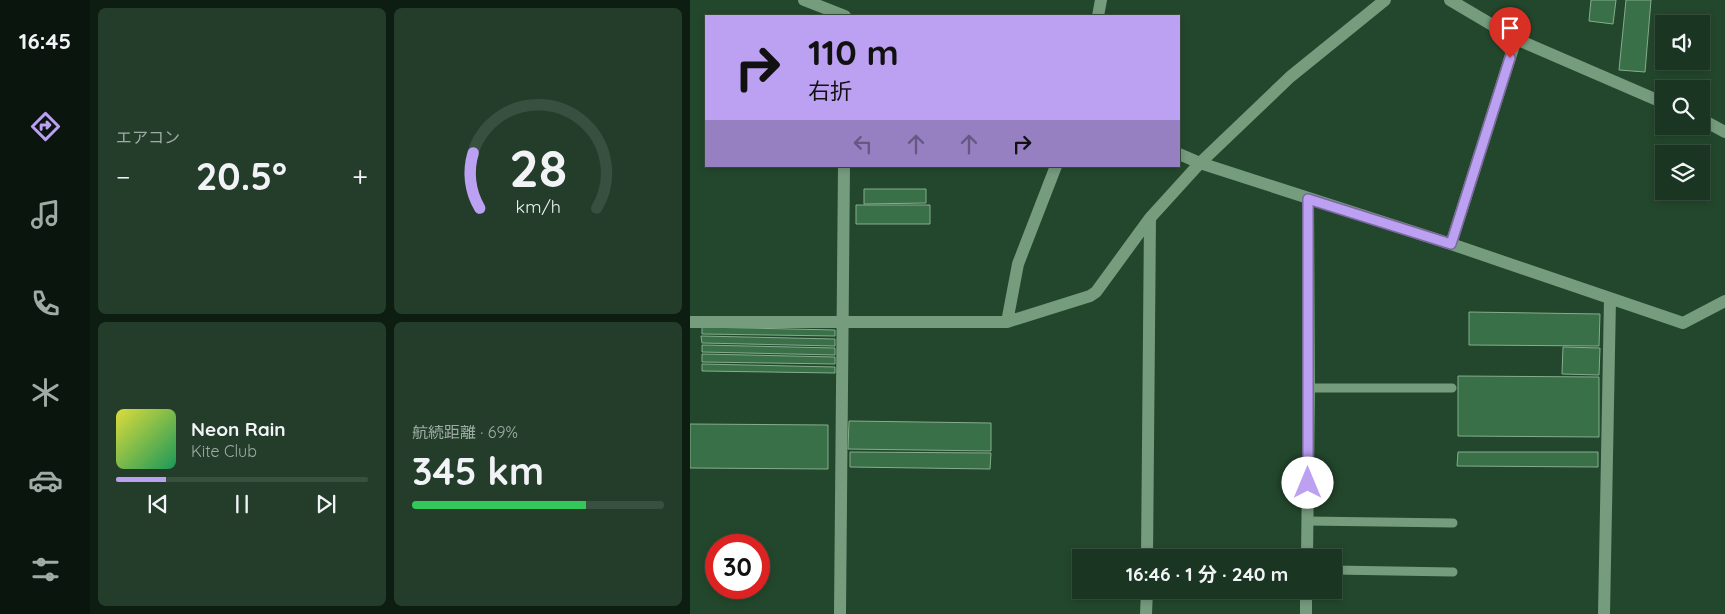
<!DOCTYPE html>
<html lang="ja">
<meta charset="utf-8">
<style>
:root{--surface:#1a3521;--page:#233d2a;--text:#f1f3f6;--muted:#9faba5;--line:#38503f;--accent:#bca0f2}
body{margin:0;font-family:Quicksand,"Noto Sans JP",sans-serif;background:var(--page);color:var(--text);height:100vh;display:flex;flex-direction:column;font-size:19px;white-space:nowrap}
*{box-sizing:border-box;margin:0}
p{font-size:16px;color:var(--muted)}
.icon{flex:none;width:28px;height:28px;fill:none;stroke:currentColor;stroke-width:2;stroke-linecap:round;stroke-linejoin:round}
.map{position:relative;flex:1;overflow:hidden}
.sheet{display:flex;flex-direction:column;gap:8px;padding:8px;background:#0e1d12;width:600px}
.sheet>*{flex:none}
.guide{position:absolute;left:15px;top:15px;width:475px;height:152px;border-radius:0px;box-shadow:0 2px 8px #0003,0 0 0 1px var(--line);background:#bca0f2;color:#111;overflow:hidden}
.buttons{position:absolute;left:965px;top:15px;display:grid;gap:10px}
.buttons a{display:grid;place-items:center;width:55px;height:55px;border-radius:0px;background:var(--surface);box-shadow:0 2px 8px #0003,0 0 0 1px var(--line);font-size:25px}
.speed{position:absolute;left:15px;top:534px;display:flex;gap:10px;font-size:25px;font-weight:700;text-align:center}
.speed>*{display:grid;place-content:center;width:65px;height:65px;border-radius:50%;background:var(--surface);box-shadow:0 2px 8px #0003,0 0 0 1px var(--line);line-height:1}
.speed .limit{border:8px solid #d22;background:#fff;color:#111}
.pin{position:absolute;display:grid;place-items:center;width:42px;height:42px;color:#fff;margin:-51px -21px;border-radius:50% 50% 50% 0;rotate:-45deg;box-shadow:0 0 5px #0007}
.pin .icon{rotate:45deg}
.me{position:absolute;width:55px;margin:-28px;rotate:0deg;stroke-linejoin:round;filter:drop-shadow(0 0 4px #0008)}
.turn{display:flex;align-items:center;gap:18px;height:105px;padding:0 20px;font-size:22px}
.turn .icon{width:65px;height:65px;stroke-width:2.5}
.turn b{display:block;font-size:35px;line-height:42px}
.lanes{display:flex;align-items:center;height:48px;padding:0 20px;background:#0003;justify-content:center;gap:25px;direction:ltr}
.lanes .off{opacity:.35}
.big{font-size:38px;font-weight:700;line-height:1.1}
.sheet .tile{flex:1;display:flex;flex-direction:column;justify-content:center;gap:8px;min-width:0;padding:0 18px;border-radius:8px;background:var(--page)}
.sheet .dial{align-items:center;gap:0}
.dial svg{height:130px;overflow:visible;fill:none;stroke:var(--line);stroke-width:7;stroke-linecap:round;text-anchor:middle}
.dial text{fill:var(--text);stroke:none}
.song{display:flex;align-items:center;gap:15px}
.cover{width:60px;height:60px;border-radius:8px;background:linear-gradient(135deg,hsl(60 70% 55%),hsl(150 70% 35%))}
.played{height:5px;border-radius:2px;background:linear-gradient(90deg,var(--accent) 20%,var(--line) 20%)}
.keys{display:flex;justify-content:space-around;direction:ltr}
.heat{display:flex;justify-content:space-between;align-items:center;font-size:28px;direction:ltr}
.charge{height:8px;border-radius:4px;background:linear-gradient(90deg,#34c759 69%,var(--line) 0)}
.sheet .tiles{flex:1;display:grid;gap:8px;grid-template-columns:repeat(2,1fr)}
.trip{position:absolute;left:382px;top:549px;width:270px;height:50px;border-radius:0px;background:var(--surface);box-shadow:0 2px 8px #0003,0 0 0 1px var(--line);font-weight:700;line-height:50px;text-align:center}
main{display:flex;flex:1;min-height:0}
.dock{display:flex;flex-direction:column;width:90px;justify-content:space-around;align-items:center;background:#0a150d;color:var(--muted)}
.dock .icon{width:35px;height:35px}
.dock .selected{color:var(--accent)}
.dock b{font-size:22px;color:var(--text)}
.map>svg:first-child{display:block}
.building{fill:#397047;stroke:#86ad8e}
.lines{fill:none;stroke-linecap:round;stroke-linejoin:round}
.lane{stroke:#769c7e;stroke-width:9}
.street{stroke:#769c7e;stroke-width:12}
.route-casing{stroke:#7a689d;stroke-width:12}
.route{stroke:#bca0f2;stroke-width:9}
</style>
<main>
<nav class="dock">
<b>16:45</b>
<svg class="icon selected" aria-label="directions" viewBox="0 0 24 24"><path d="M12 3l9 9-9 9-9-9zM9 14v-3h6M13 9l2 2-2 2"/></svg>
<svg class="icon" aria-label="music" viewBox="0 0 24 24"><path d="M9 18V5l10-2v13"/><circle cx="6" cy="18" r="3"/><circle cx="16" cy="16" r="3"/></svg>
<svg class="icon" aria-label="phone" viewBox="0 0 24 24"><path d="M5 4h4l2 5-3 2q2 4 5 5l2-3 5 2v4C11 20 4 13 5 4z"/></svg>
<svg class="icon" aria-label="climate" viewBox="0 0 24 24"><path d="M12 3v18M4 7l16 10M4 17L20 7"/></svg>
<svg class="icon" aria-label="car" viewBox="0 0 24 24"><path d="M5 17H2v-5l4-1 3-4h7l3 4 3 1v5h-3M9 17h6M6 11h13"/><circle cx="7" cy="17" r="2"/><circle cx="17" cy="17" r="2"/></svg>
<svg class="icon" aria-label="filters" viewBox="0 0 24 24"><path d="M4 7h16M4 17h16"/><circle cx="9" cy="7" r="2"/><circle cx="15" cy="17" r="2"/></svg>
</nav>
<section class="sheet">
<div class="tiles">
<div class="tile"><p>エアコン</p>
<div class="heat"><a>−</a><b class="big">20.5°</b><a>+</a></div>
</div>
<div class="tile dial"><svg viewBox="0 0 100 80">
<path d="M14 69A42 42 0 1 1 86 69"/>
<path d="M14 69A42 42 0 0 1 10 35" stroke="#bca0f2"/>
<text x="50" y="56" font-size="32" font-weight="700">28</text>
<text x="50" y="72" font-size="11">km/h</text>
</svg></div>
<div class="tile">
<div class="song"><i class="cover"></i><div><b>Neon Rain</b><p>Kite Club</p></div></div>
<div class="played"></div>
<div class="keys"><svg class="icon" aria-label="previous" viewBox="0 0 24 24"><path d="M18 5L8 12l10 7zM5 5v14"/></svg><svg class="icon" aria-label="pause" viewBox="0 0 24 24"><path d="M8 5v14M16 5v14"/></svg><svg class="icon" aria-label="next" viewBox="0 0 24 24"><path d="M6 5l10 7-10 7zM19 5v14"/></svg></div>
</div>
<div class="tile"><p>航続距離 · 69%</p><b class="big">345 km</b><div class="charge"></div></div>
</div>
</section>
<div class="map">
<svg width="1035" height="614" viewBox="0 0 1035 614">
<rect width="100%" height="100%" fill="#23472c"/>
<path class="building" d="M901,0H926L923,24L899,21Z
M936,0H961L955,72L929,70Z
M174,189H236V203L174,204Z
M166,205H240V224H166Z
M779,312L910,314L909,346L779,345Z
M12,327L145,330V336L12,334Z
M11,336L145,339V346L12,343Z
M12,345L145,348V355L12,352Z
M873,347L910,348L909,375L872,374Z
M12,354L145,357V364L12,362Z
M12,364L145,367V373L12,371Z
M768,376L909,377V437L768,436Z
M159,421L301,423V451L158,449Z
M0,424L138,425V469L0,468Z
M160,452L301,453L300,469L160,467Z
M768,452H908V467L767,466Z"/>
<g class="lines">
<path class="lane" d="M619,388H762
M617,521L763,523
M644,570L763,572"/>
<path class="street" d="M114,0L155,16
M760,0L826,39L974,103
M408,16L411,0
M1011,119L1035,132
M489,154L510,163L761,244L993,323L1035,301
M761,244L826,39
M0,322H317L400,296L406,292L460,218L510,163L600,77L695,0
M317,322L328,264L366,166
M457,558L460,218
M617,558L619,388L618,199
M150,614L154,166
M456,614L457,590
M616,614V590
M914,614L920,299"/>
</g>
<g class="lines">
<defs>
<path id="route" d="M618,483V199L761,244L820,58"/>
</defs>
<use href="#route" class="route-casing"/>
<use href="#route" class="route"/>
</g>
</svg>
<div class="buttons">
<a><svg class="icon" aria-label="sound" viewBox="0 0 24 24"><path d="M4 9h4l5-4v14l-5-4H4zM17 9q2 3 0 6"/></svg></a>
<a><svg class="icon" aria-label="search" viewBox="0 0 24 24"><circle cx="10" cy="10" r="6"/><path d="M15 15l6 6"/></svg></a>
<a><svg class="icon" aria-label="layers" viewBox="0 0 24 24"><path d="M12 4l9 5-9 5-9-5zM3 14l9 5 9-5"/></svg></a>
</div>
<div class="speed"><div class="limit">30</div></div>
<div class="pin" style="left:820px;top:58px;background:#d93025"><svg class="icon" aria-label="arrive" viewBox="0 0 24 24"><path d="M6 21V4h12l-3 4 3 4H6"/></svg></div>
<svg class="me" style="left:618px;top:483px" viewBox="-20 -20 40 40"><circle r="19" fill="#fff"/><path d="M0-13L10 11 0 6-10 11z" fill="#bca0f2"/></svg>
<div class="trip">16:46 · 1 分 · 240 m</div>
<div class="guide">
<div class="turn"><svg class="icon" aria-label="right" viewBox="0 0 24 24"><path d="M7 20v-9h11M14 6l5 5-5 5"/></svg><div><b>110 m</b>右折</div></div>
<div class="lanes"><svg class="icon off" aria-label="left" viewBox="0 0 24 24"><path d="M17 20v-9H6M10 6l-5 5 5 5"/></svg><svg class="icon off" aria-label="ahead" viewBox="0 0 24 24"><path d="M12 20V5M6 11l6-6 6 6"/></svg><svg class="icon off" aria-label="ahead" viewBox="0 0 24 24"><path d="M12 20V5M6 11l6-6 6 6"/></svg><svg class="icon" aria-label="right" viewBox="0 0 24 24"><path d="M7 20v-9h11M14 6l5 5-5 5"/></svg></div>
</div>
</div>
</main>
